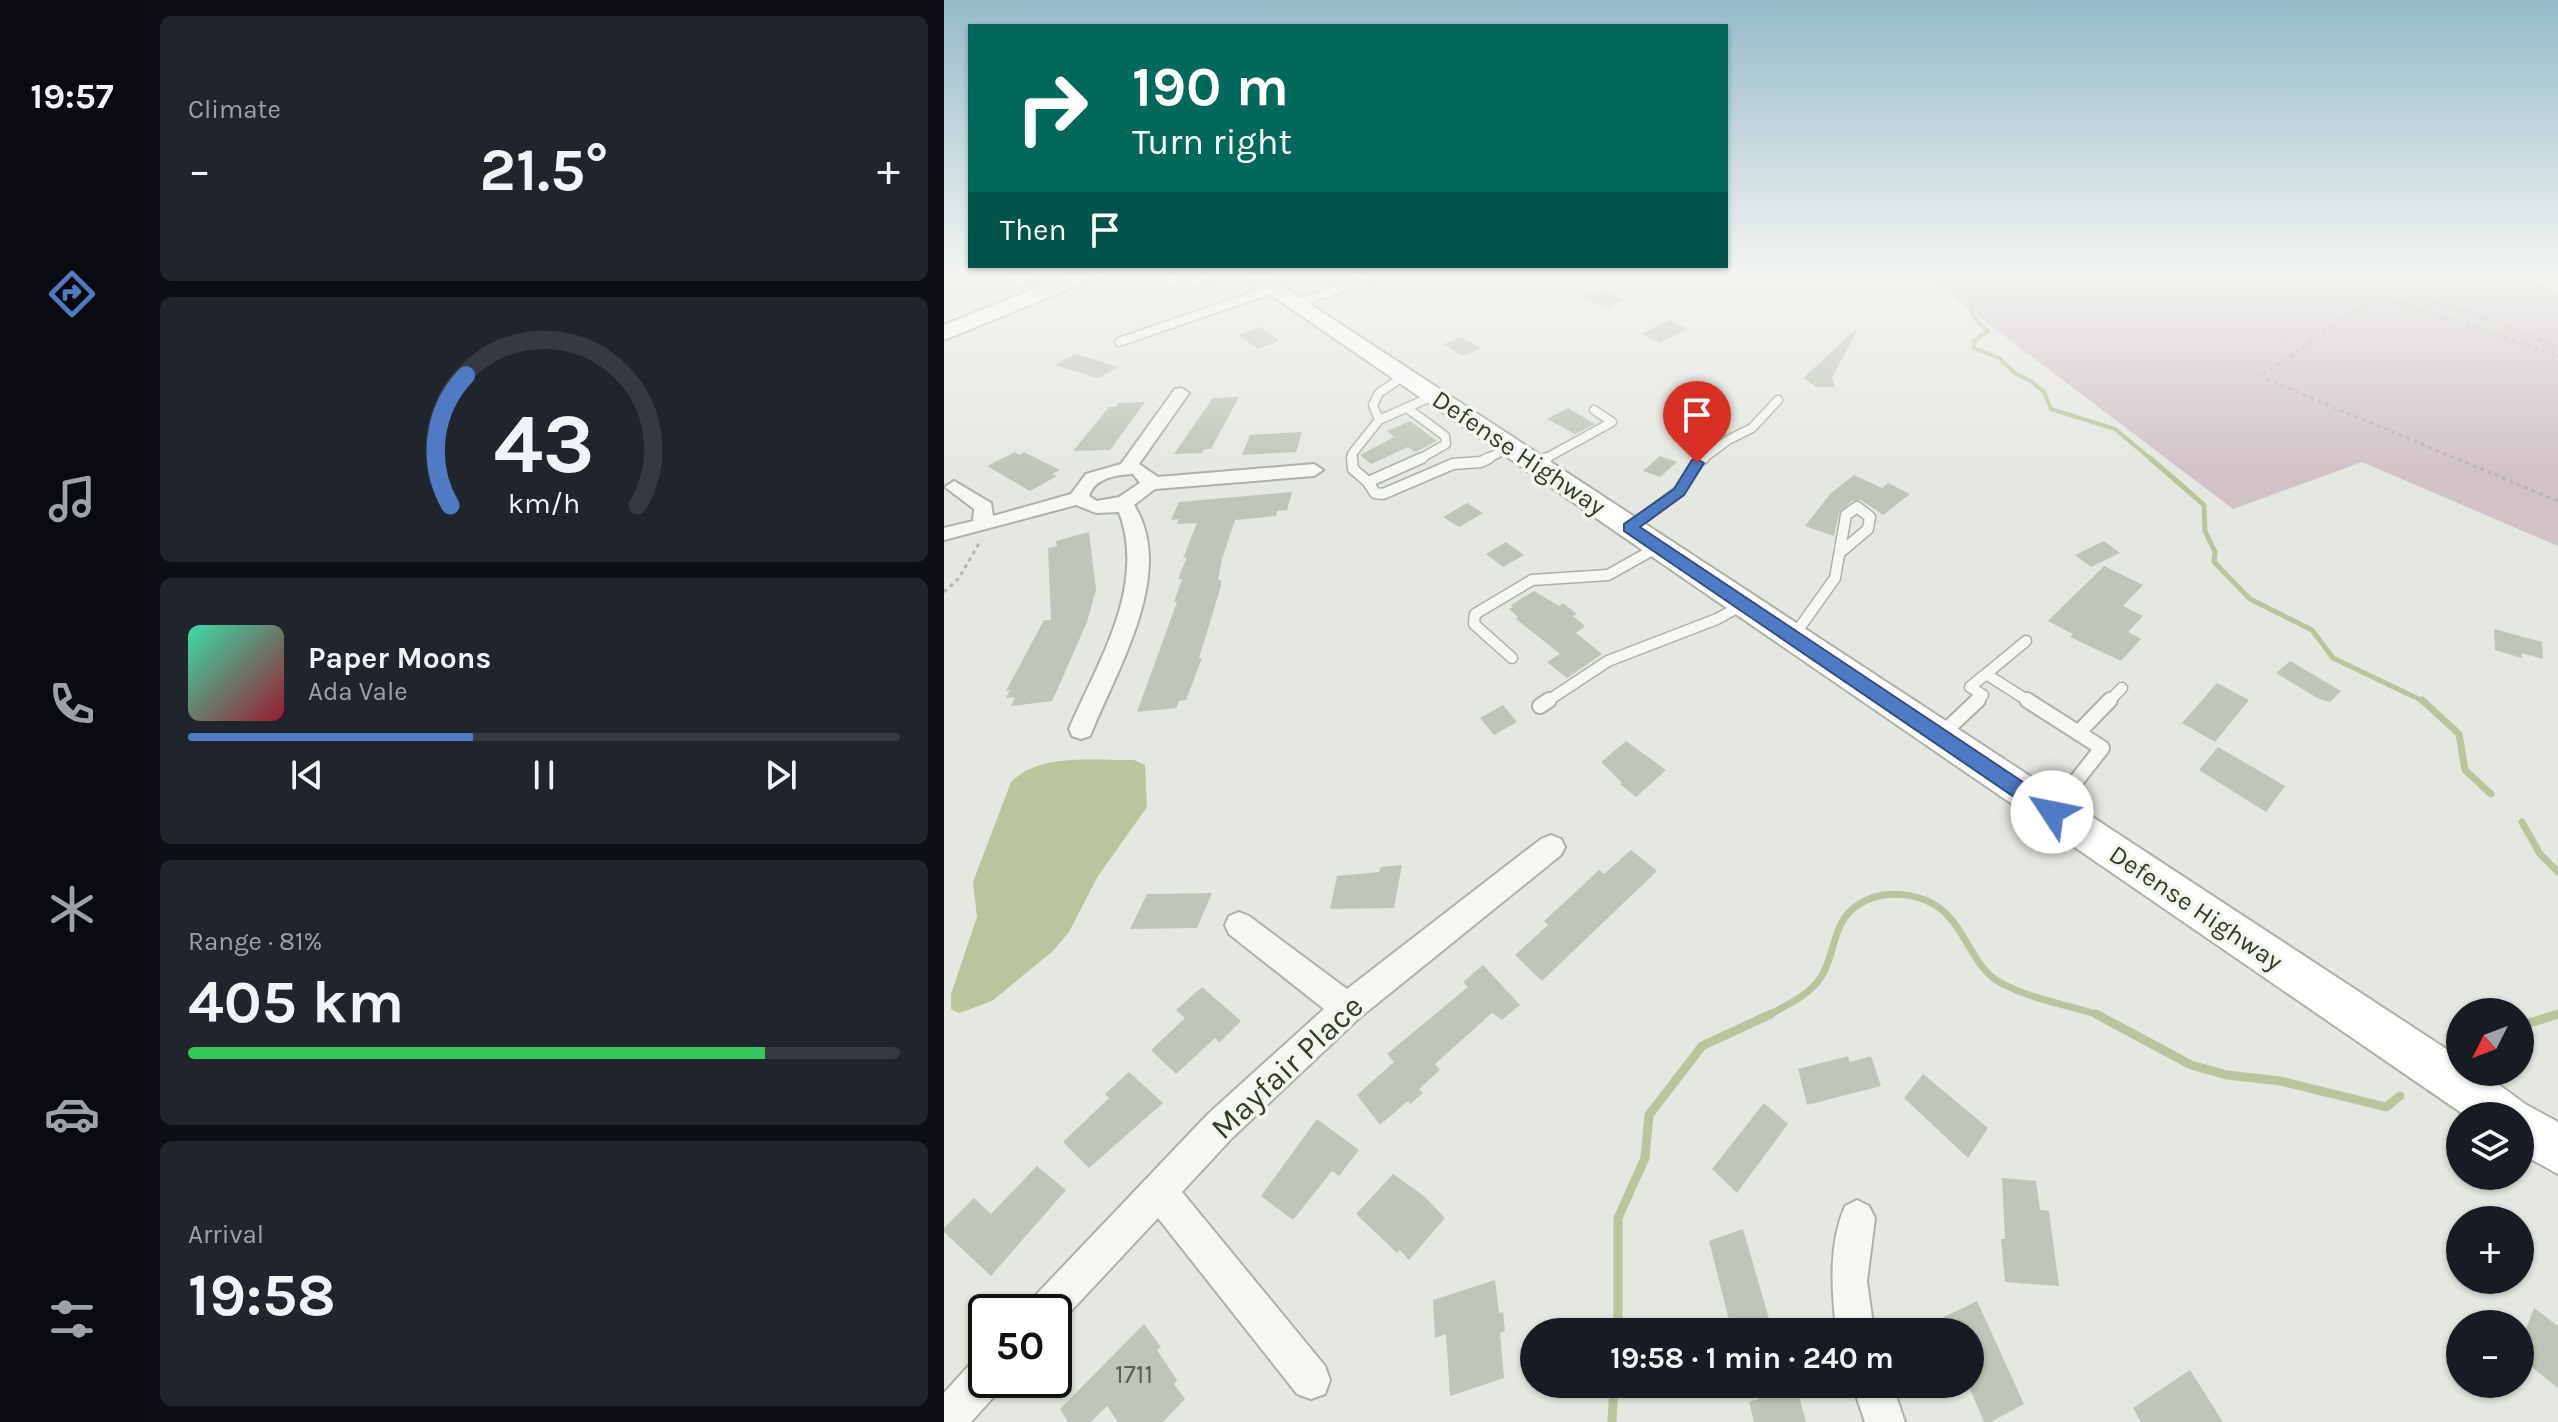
<!DOCTYPE html>
<meta charset="utf-8">
<style>
:root{--surface:#171b24;--page:#20242c;--text:#f1f3f6;--muted:#9ea1a6;--line:#363941;--accent:#4f7ac4}
body{margin:0;font-family:Karla,sans-serif;background:var(--page);color:var(--text);height:100vh;display:flex;flex-direction:column;font-size:30px;white-space:nowrap}
*{box-sizing:border-box;margin:0}
p{font-size:26px;color:var(--muted)}
.icon{flex:none;width:44px;height:44px;fill:none;stroke:currentColor;stroke-width:2;stroke-linecap:round;stroke-linejoin:round}
.map{position:relative;flex:1;overflow:hidden}
.sheet{display:flex;flex-direction:column;gap:16px;padding:16px;background:#0d0f14;width:800px}
.sheet>*{flex:none}
.guide{position:absolute;left:24px;top:24px;width:760px;height:244px;border-radius:0px;box-shadow:0 2px 6px #0004;background:#00695c;color:#fff;overflow:hidden}
.needle{width:52px;rotate:228deg}
.buttons{position:absolute;left:1502px;top:998px;display:grid;gap:16px}
.buttons a{display:grid;place-items:center;width:88px;height:88px;border-radius:50%;background:var(--surface);box-shadow:0 2px 6px #0004;font-size:40px}
.speed{position:absolute;left:24px;top:1294px;display:flex;gap:16px;font-size:40px;font-weight:700;text-align:center}
.speed>*{display:grid;place-content:center;width:104px;height:104px;border-radius:50%;background:var(--surface);box-shadow:0 2px 6px #0004;line-height:1}
.speed .limit{border:4px solid #111;border-radius:12px;background:#fff;color:#111}
.pin{position:absolute;display:grid;place-items:center;width:68px;height:68px;color:#fff;margin:-82px -34px;border-radius:50% 50% 50% 0;rotate:-45deg;box-shadow:0 0 8px #0007}
.pin .icon{rotate:45deg}
.me{position:absolute;width:88px;margin:-44px;rotate:304deg;stroke-linejoin:round;filter:drop-shadow(0 0 6px #0008)}
.turn{display:flex;align-items:center;gap:28px;height:168px;padding:0 32px;font-size:36px}
.turn .icon{width:104px;height:104px;stroke-width:2.5}
.turn b{display:block;font-size:56px;line-height:68px}
.then{display:flex;align-items:center;height:76px;padding:0 32px;background:#0003;gap:16px;font-size:30px}
.big{font-size:60px;font-weight:700;line-height:1.1}
.sheet .card{flex:1;display:flex;flex-direction:column;justify-content:center;gap:12px;min-width:0;padding:0 28px;border-radius:12px;background:var(--page)}
.sheet .dial{align-items:center;gap:0}
.dial svg{height:208px;overflow:visible;fill:none;stroke:var(--line);stroke-width:7;stroke-linecap:round;text-anchor:middle}
.dial text{fill:var(--text);stroke:none}
.song{display:flex;align-items:center;gap:24px}
.cover{width:96px;height:96px;border-radius:12px;background:linear-gradient(135deg,hsl(160 70% 55%),hsl(350 70% 35%))}
.played{height:8px;border-radius:4px;background:linear-gradient(90deg,var(--accent) 40%,var(--line) 40%)}
.keys{display:flex;justify-content:space-around;direction:ltr}
.heat{display:flex;justify-content:space-between;align-items:center;font-size:44px;direction:ltr}
.charge{height:12px;border-radius:6px;background:linear-gradient(90deg,#34c759 81%,var(--line) 0)}
.trip{position:absolute;left:576px;top:1318px;width:464px;height:80px;border-radius:40px;background:var(--surface);box-shadow:0 2px 6px #0004;font-weight:700;line-height:80px;text-align:center}
main{display:flex;flex:1;min-height:0}
.menu{display:flex;flex-direction:column;width:144px;justify-content:space-around;align-items:center;background:#090b0e;color:var(--muted)}
.menu .icon{width:56px;height:56px}
.menu .selected{color:var(--accent)}
.menu b{font-size:36px;color:var(--text)}
.map>svg:first-child{display:block}
.green{fill:#d1c2c9}
.water{fill:#bac59e}
.lines{fill:none;stroke-linecap:round;stroke-linejoin:round}
.stream-far3{stroke:#bac59e;stroke-width:4}
.stream-far2{stroke:#bac59e;stroke-width:5}
.stream-far1{stroke:#bac59e;stroke-width:7}
.stream{stroke:#bac59e;stroke-width:9}
.building{fill:#bfc5b8}
.lane-far2-casing{stroke:#adb2a6;stroke-width:11}
.lane-far1-casing{stroke:#adb2a6;stroke-width:13}
.lane-casing{stroke:#adb2a6;stroke-width:18}
.street-casing{stroke:#adb2a6;stroke-width:4}
.secondary-casing{stroke:#adb2a6;stroke-width:4}
.path{stroke:#b4b8af;stroke-width:3;stroke-dasharray:4 4;stroke-linecap:butt}
.lane-far2{stroke:#f5f7f3;stroke-width:8}
.lane-far1{stroke:#f5f7f3;stroke-width:10}
.lane{stroke:#f5f7f3;stroke-width:14}
.street{fill:#f5f7f3;fill-rule:evenodd}
.secondary{fill:#fff;fill-rule:evenodd}
.route{fill:#4f7ac4;stroke:#334f7f;stroke-width:2}
.labels{text-anchor:middle;dominant-baseline:central;stroke-width:7;stroke-linejoin:round;paint-order:stroke}
.street-label{font-size:26px;fill:#363e2a;stroke:#f4f6f0}
.near-number-label{font-size:26px;fill:#58604e}
.near-street-label{font-size:32px;fill:#363e2a;stroke:#f4f6f0}
</style>
<main>
<nav class="menu">
<b>19:57</b>
<svg class="icon selected" aria-label="directions" viewBox="0 0 24 24"><path d="M12 3l9 9-9 9-9-9zM9 14v-3h6M13 9l2 2-2 2"/></svg>
<svg class="icon" aria-label="music" viewBox="0 0 24 24"><path d="M9 18V5l10-2v13"/><circle cx="6" cy="18" r="3"/><circle cx="16" cy="16" r="3"/></svg>
<svg class="icon" aria-label="phone" viewBox="0 0 24 24"><path d="M5 4h4l2 5-3 2q2 4 5 5l2-3 5 2v4C11 20 4 13 5 4z"/></svg>
<svg class="icon" aria-label="climate" viewBox="0 0 24 24"><path d="M12 3v18M4 7l16 10M4 17L20 7"/></svg>
<svg class="icon" aria-label="car" viewBox="0 0 24 24"><path d="M5 17H2v-5l4-1 3-4h7l3 4 3 1v5h-3M9 17h6M6 11h13"/><circle cx="7" cy="17" r="2"/><circle cx="17" cy="17" r="2"/></svg>
<svg class="icon" aria-label="filters" viewBox="0 0 24 24"><path d="M4 7h16M4 17h16"/><circle cx="9" cy="7" r="2"/><circle cx="15" cy="17" r="2"/></svg>
</nav>
<section class="sheet">
<div class="card"><p>Climate</p>
<div class="heat"><a>−</a><b class="big">21.5°</b><a>+</a></div>
</div>
<div class="card dial"><svg viewBox="0 0 100 80">
<path d="M14 69A42 42 0 1 1 86 69"/>
<path d="M14 69A42 42 0 0 1 20 19" stroke="#4f7ac4"/>
<text x="50" y="56" font-size="32" font-weight="700">43</text>
<text x="50" y="72" font-size="11">km/h</text>
</svg></div>
<div class="card">
<div class="song"><i class="cover"></i><div><b>Paper Moons</b><p>Ada Vale</p></div></div>
<div class="played"></div>
<div class="keys"><svg class="icon" aria-label="previous" viewBox="0 0 24 24"><path d="M18 5L8 12l10 7zM5 5v14"/></svg><svg class="icon" aria-label="pause" viewBox="0 0 24 24"><path d="M8 5v14M16 5v14"/></svg><svg class="icon" aria-label="next" viewBox="0 0 24 24"><path d="M6 5l10 7-10 7zM19 5v14"/></svg></div>
</div>
<div class="card"><p>Range · 81%</p><b class="big">405 km</b><div class="charge"></div></div>
<div class="card"><p>Arrival</p><b class="big">19:58</b></div>
</section>
<div class="map">
<svg width="1614" height="1422" viewBox="0 0 1614 1422">
<rect width="100%" height="100%" fill="#e5e8e0"/>
<path class="green" d="M976,272H1572L1614,292V546L1418,462L1289,509Z"/>
<path class="water" d="M190,760L201,765L203,807L154,876L125,932L109,951L48,1001L15,1013L7,1009V994L33,917L29,882L67,782C96,752 152,761 190,760Z"/>
<g class="lines">
<path class="stream-far3" d="M1036,272C1034,306 1012,305 1044,331L1030,341V348L1055,358L1072,374L1087,381L1100,392L1107,409L1171,429L1208,460"/>
<path class="stream-far2" d="M1206,458L1260,505L1261,531L1271,552L1270,562L1306,599L1368,630L1389,658L1481,702"/>
<path class="stream-far1" d="M1478,700L1515,734L1521,770L1547,794
M1578,822L1596,854L1614,872
M823,1016C841,1006 866,995 877,977C892,953 888,924 911,907C939,886 984,892 1006,918C1025,939 1032,971 1059,984C1087,999 1128,1006 1158,1016
M1607,1016L1614,1014"/>
<path class="stream" d="M1152,1014L1247,1065L1283,1075L1336,1081L1442,1107L1456,1096
M1576,1026L1614,1014
M1507,1033L1516,1032
M674,1332V1218L701,1158L705,1115L758,1046L827,1014
M668,1422L670,1384"/>
</g>
<path class="building" d="M660,288L683,299L661,309L638,297Z
M726,320L744,329L715,343L697,334Z
M316,327L335,341L314,349L294,335Z
M911,330L913,332L888,377L891,387H872L859,378Z
M517,337L537,348L518,356L500,344Z
M131,354L142,357L174,367L154,378L111,365Z
M295,397L267,449H261L258,453L230,454L269,398Z
M201,402L166,450L129,451L165,407H172L174,403Z
M624,408L651,424L631,434L603,419Z
M466,421L493,441L471,452L464,447L427,464L416,455L450,437L443,431Z
M358,432L352,452L298,455L306,435Z
M71,452L75,455L80,452L116,470L108,474L113,476L86,491L43,466Z
M716,456L733,462L716,477L699,471Z
M910,475L938,488L944,483L966,494L939,515L917,500L908,501L895,513L890,536L861,526L887,493Z
M348,492L343,510L333,511L332,516L291,520L278,559L274,580H277V586L255,658H258L242,700L235,701L232,708L193,712L233,602H230L238,579H234L243,557L239,558L253,523L233,524L235,519L227,520L235,502Z
M523,503L539,513L515,527L499,517Z
M145,532L152,590L143,622L114,688L108,701L67,706L71,697L62,698L66,690L62,691L100,620H107L104,548L113,546L112,541Z
M1160,541L1176,553L1147,567L1131,555Z
M562,542L580,555L559,567L542,554Z
M1160,566L1199,585L1179,606L1199,616L1184,632L1197,639L1177,661L1126,637L1129,634L1104,621Z
M590,591L615,606L619,603L633,614L629,616L641,626L632,633L658,654L623,678L603,662L616,654L572,619L574,617L565,609L569,607L567,605Z
M1550,629L1598,642L1599,659L1578,653V658L1551,650Z
M1346,661L1397,691L1386,702L1375,699L1332,673Z
M1273,683L1305,700L1271,742L1238,723Z
M559,705L573,722L550,735L536,718Z
M682,741L722,770L692,797L676,784L678,783L657,762Z
M1274,747L1341,786L1322,812L1255,770Z
M687,850L713,871L598,981L571,955L604,925L600,921L637,887L655,870L660,874Z
M458,865L450,908L386,909L393,876L435,872L437,867Z
M268,893L253,928L186,929L203,894Z
M539,965L576,1005L558,1020L548,1013L491,1064L496,1070L475,1089L479,1093L466,1104L464,1101L436,1125L413,1095L450,1062L443,1054L524,987L519,982Z
M258,987L297,1021L275,1043L271,1038L232,1074L207,1050L241,1018L232,1010Z
M904,1056L906,1062L927,1056L937,1086L863,1105L854,1069Z
M185,1072L219,1103L145,1168L119,1142L165,1098L161,1094Z
M979,1074L1044,1128L1024,1158L960,1098Z
M820,1103L844,1124L793,1193L768,1169Z
M373,1119L415,1150L395,1176L388,1171L349,1220L317,1196Z
M93,1166L122,1190L47,1276L0,1232V1228L30,1198L47,1214Z
M449,1174L480,1196L501,1218L465,1260L456,1250L453,1253L412,1214Z
M1058,1178L1092,1181L1096,1210L1105,1211L1115,1286L1061,1282L1057,1239H1061Z
M799,1229L826,1322L802,1332H788L765,1241Z
M551,1280L555,1313L559,1312L561,1331L556,1333L560,1378L506,1396L502,1334L491,1338L489,1300Z
M1033,1301L1080,1404L1047,1422H1040L1026,1389V1332H1006L1000,1317Z
M1590,1308L1614,1326V1388L1576,1358V1345Z
M200,1324L217,1347L213,1350L233,1380L230,1384L241,1399L219,1422H174L163,1406L147,1422H124L116,1409Z
M1246,1370L1279,1422H1197L1189,1408Z
M812,1384H852L862,1422H810L805,1402L815,1399Z"/>
<g class="lines">
<defs>
<path id="lane-far2" d="M60,272L71,282L106,272
M1384,272L1392,275L1401,272
M227,280L239,286L282,272
M351,304L443,272
M175,342L329,289
M460,376L435,393L429,405L435,420L489,396
M463,408L501,436L502,444L474,460
M408,460V454L435,420
M541,460L566,447
M599,460L668,422L650,410
M757,460L784,440L808,428L834,400"/>
<path id="lane-far1" d="M408,458L409,469L424,482
M478,458L424,482L431,493L439,494L509,464L537,462L545,458
M591,464L603,458
M686,528L735,491L753,463L760,458
M849,637L891,578L902,515L913,507L926,517L924,529L898,551
M1082,641L1042,674L1086,702
M568,658L530,624L531,614L588,580L664,575L714,547
M602,702L664,661L773,619L800,604
M1032,702L1039,695L1026,687L1042,674
M1164,702L1178,688"/>
<path id="lane" d="M1083,700L1158,748L1111,808
M596,706L605,700
M1134,733L1166,700
M997,735L1034,700"/>
<path id="street" d="M237,388L245,393L195,464L214,477L370,464L379,470L370,476L211,489L190,505C232,571 175,666 149,729L146,736L137,739L128,736L125,729C154,661 203,587 175,512L152,513L132,505L0,540V528L29,521L30,509L1,487L10,481L47,503L49,516L127,494L142,474L177,464L231,389ZM189,474L196,483L175,497L153,501L145,496C151,478 171,475 189,474Z
M607,835L617,839L621,847L617,855L414,1019L288,1138L238,1192L381,1366L386,1380L381,1394L367,1399L353,1394L214,1218L114,1325L110,1327V1312H82L88,1299L264,1114L380,1009L285,934L281,925L285,916L295,912L305,916L403,989L597,839Z
M913,1200L925,1206L931,1218L923,1281L930,1332H892C888,1290 884,1245 901,1206Z
M42,1357V1380H60L56,1390L27,1422H0V1393L28,1362Z
M908,1384H948L961,1422H921Z"/>
<path id="secondary" d="M132,272H159L156,276L0,340V325Z
M294,272H317L1516,1058V1072H1538L1581,1104L1614,1122V1174L1576,1153V1116H1522Z"/>
</defs>
<use href="#lane-far2" class="lane-far2-casing"/>
<use href="#lane-far1" class="lane-far1-casing"/>
<use href="#lane" class="lane-casing"/>
<use href="#street" class="street-casing"/>
<use href="#secondary" class="secondary-casing"/>
<path class="path" d="M1344,279L1375,290L1383,285
M1415,280L1438,272
M1411,281C1479,298 1551,317 1614,348
M1410,283L1425,292L1614,356
M1434,295L1320,374L1322,379L1614,501
M0,592L15,578L37,540"/>
<use href="#lane-far2" class="lane-far2"/>
<use href="#lane-far1" class="lane-far1"/>
<use href="#lane" class="lane"/>
<use href="#street" class="street"/>
<use href="#secondary" class="secondary"/>
</g>
<linearGradient id="sky" x2="0" y2="1"><stop stop-color="#95bbca"/><stop offset="0.58" stop-color="#f3f5f1"/><stop offset="1" stop-color="#f3f5f1" stop-opacity="0"/></linearGradient>
<rect width="1614" height="471" fill="url(#sky)"/>
<path class="route" d="M753,459L760,463L740,495L696,527L1115,806L1118,812L1115,818L1108,821L1101,818L680,531V524L730,489L748,460Z"/>
<g class="labels">
<g class="street-label">
<text transform="translate(575 453) rotate(34)">Defense Highway</text>
<text transform="translate(1252 908) rotate(34)">Defense Highway</text>
</g>
<g class="near-number-label">
<text x="190" y="1374">1711</text>
</g>
<g class="near-street-label">
<text transform="translate(343 1067) rotate(-43)">Mayfair Place</text>
</g>
</g>
</svg>
<div class="buttons">
<a><svg class="needle" viewBox="-14 -14 28 28"><path d="M0-13l5 13h-10z" fill="#e53935"/><path d="M0 13l5-13h-10z" fill="#9ea1a6"/></svg></a>
<a><svg class="icon" aria-label="layers" viewBox="0 0 24 24"><path d="M12 4l9 5-9 5-9-5zM3 14l9 5 9-5"/></svg></a>
<a>+</a>
<a>−</a>
</div>
<div class="speed"><div class="limit">50</div></div>
<div class="pin" style="left:753px;top:463px;background:#d93025"><svg class="icon" aria-label="arrive" viewBox="0 0 24 24"><path d="M6 21V4h12l-3 4 3 4H6"/></svg></div>
<svg class="me" style="left:1108px;top:812px" viewBox="-20 -20 40 40"><circle r="19" fill="#fff"/><path d="M0-13L10 11 0 6-10 11z" fill="#4f7ac4"/></svg>
<div class="trip">19:58 · 1 min · 240 m</div>
<div class="guide">
<div class="turn"><svg class="icon" aria-label="right" viewBox="0 0 24 24"><path d="M7 20v-9h11M14 6l5 5-5 5"/></svg><div><b>190 m</b>Turn right</div></div>
<div class="then">Then<svg class="icon" aria-label="arrive" viewBox="0 0 24 24"><path d="M6 21V4h12l-3 4 3 4H6"/></svg></div>
</div>
</div>
</main>
